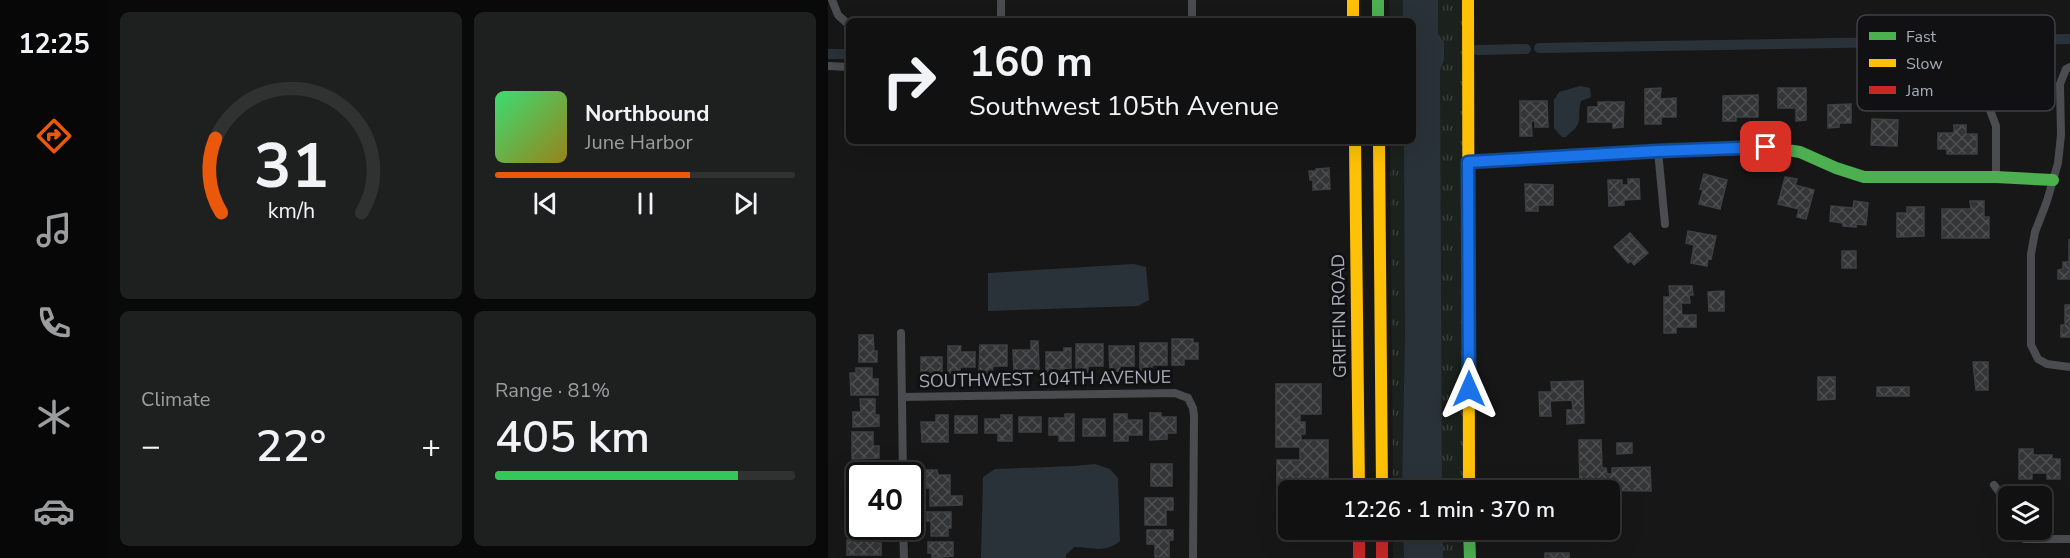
<!DOCTYPE html>
<meta charset="utf-8">
<style>
:root{--surface:#111;--page:#1e1f1f;--text:#f1f3f6;--muted:#9c9d9f;--line:#303131;--accent:#ea580c}
body{margin:0;font-family:"Nunito Sans",sans-serif;background:var(--page);color:var(--text);height:100vh;display:flex;flex-direction:column;font-size:22px;white-space:nowrap}
*{box-sizing:border-box;margin:0}
p{font-size:20px;color:var(--muted)}
.icon{flex:none;width:33px;height:33px;fill:none;stroke:currentColor;stroke-width:2;stroke-linecap:round;stroke-linejoin:round}
.map{position:relative;flex:1;overflow:hidden}
.details{display:flex;flex-direction:column;gap:12px;padding:12px;background:#090909;width:720px}
.details>*{flex:none}
.guide{position:absolute;left:18px;top:18px;width:570px;height:126px;border-radius:9px;box-shadow:0 6px 24px #0002,0 0 0 2px var(--line);background:#111;color:var(--text);overflow:hidden}
.fabs{position:absolute;left:1170px;top:486px;display:grid;gap:12px}
.fabs a{display:grid;place-items:center;width:54px;height:54px;border-radius:9px;background:var(--surface);box-shadow:0 6px 24px #0002,0 0 0 2px var(--line);font-size:30px}
.speed{position:absolute;left:18px;top:462px;display:flex;gap:12px;font-size:30px;font-weight:700;text-align:center}
.speed>*{display:grid;place-content:center;width:78px;height:78px;border-radius:50%;background:var(--surface);box-shadow:0 6px 24px #0002,0 0 0 2px var(--line);line-height:1}
.speed .limit{border:3px solid #111;border-radius:9px;background:#fff;color:#111}
.pin{position:absolute;display:grid;place-items:center;width:51px;height:51px;color:#fff;margin:-26px;border-radius:12px;box-shadow:0 3px 9px #0006}
.me{position:absolute;width:66px;margin:-33px;rotate:0deg;stroke-linejoin:round;filter:drop-shadow(0 0 4px #0008)}
.turn{display:flex;align-items:center;gap:21px;height:126px;padding:0 24px;font-size:27px}
.turn .icon{width:78px;height:78px;stroke-width:2.5}
.turn b{display:block;font-size:42px;line-height:51px}
.big{font-size:45px;font-weight:600;line-height:1.1}
.details .card{flex:1;display:flex;flex-direction:column;justify-content:center;gap:9px;min-width:0;padding:0 21px;border-radius:9px;background:var(--page)}
.details .dial{align-items:center;gap:0}
.dial svg{height:156px;overflow:visible;fill:none;stroke:var(--line);stroke-width:7;stroke-linecap:round;text-anchor:middle}
.dial text{fill:var(--text);stroke:none}
.song{display:flex;align-items:center;gap:18px}
.cover{width:72px;height:72px;border-radius:9px;background:linear-gradient(135deg,hsl(140 70% 55%),hsl(50 70% 35%))}
.played{height:6px;border-radius:3px;background:linear-gradient(90deg,var(--accent) 65%,var(--line) 65%)}
.keys{display:flex;justify-content:space-around;direction:ltr}
.heat{display:flex;justify-content:space-between;align-items:center;font-size:33px;direction:ltr}
.charge{height:9px;border-radius:4px;background:linear-gradient(90deg,#34c759 81%,var(--line) 0)}
.details .tiles{flex:1;display:grid;gap:12px;grid-template-columns:repeat(2,1fr)}
.trip{position:absolute;left:450px;top:480px;width:342px;height:60px;border-radius:9px;background:var(--surface);box-shadow:0 6px 24px #0002,0 0 0 2px var(--line);font-weight:600;line-height:60px;text-align:center}
main{display:flex;flex:1;min-height:0}
.menu{display:flex;flex-direction:column;width:108px;justify-content:space-around;align-items:center;background:#070707;color:var(--muted)}
.menu .icon{width:42px;height:42px}
.menu .on{color:var(--accent)}
.menu b{font-size:27px;color:var(--text)}
.map>svg:first-child{display:block}
.grass{fill:url(#grass-tufts)}
.water{fill:#2a3239}
.lines{fill:none;stroke-linecap:round;stroke-linejoin:round}
.canal{stroke:#2a3239;stroke-width:10}
.building{fill:url(#building-cross-hatch);stroke:#3f4043;stroke-width:1.5}
.street{stroke:#4b4c50;stroke-width:8}
.fast{stroke:#4caf50;stroke-width:12}
.slow{stroke:#ffc107;stroke-width:12}
.jam{stroke:#c62828;stroke-width:12}
.route-casing{stroke:#114b97;stroke-width:15}
.route{stroke:#1a73e8;stroke-width:10}
.labels{text-anchor:middle;dominant-baseline:central;stroke-width:6;stroke-linejoin:round;paint-order:stroke}
.street-label{font-size:18px;fill:#a8adb8;stroke:#111113}
.key{fill:#111113;stroke:#3e4045;stroke-width:1.5}
.key-label{font-size:16px;fill:#a8adb8}
</style>
<main>
<nav class="menu">
<b>12:25</b>
<svg class="icon on" aria-label="directions" viewBox="0 0 24 24"><path d="M12 3l9 9-9 9-9-9zM9 14v-3h6M13 9l2 2-2 2"/></svg>
<svg class="icon" aria-label="music" viewBox="0 0 24 24"><path d="M9 18V5l10-2v13"/><circle cx="6" cy="18" r="3"/><circle cx="16" cy="16" r="3"/></svg>
<svg class="icon" aria-label="phone" viewBox="0 0 24 24"><path d="M5 4h4l2 5-3 2q2 4 5 5l2-3 5 2v4C11 20 4 13 5 4z"/></svg>
<svg class="icon" aria-label="climate" viewBox="0 0 24 24"><path d="M12 3v18M4 7l16 10M4 17L20 7"/></svg>
<svg class="icon" aria-label="car" viewBox="0 0 24 24"><path d="M5 17H2v-5l4-1 3-4h7l3 4 3 1v5h-3M9 17h6M6 11h13"/><circle cx="7" cy="17" r="2"/><circle cx="17" cy="17" r="2"/></svg>
</nav>
<section class="details">
<div class="tiles">
<div class="card dial"><svg viewBox="0 0 100 80">
<path d="M14 69A42 42 0 1 1 86 69"/>
<path d="M14 69A42 42 0 0 1 11 31" stroke="#ea580c"/>
<text x="50" y="56" font-size="32" font-weight="700">31</text>
<text x="50" y="72" font-size="11">km/h</text>
</svg></div>
<div class="card">
<div class="song"><i class="cover"></i><div><b>Northbound</b><p>June Harbor</p></div></div>
<div class="played"></div>
<div class="keys"><svg class="icon" aria-label="previous" viewBox="0 0 24 24"><path d="M18 5L8 12l10 7zM5 5v14"/></svg><svg class="icon" aria-label="pause" viewBox="0 0 24 24"><path d="M8 5v14M16 5v14"/></svg><svg class="icon" aria-label="next" viewBox="0 0 24 24"><path d="M6 5l10 7-10 7zM19 5v14"/></svg></div>
</div>
<div class="card"><p>Climate</p>
<div class="heat"><a>−</a><b class="big">22°</b><a>+</a></div>
</div>
<div class="card"><p>Range · 81%</p><b class="big">405 km</b><div class="charge"></div></div>
</div>
</section>
<div class="map">
<svg width="1242" height="558" viewBox="0 0 1242 558">
<defs>
<pattern id="grass-tufts" width="24" height="20" patternUnits="userSpaceOnUse" patternTransform="scale(1.5)"><rect width="24" height="20" fill="#1b211c"/><path d="M3 7l-1-3M5 7V3M7 7l1-3M15 17l-1-3M17 17v-4M19 17l1-3" fill="none" stroke="#393f3b"/></pattern>
<pattern id="building-cross-hatch" width="8" height="8" patternUnits="userSpaceOnUse" patternTransform="scale(1.5)"><rect width="8" height="8" fill="#343537"/><path d="M0 0l8 8M0 8l8-8" fill="none" stroke="#4f5052"/></pattern>
</defs>
<rect width="100%" height="100%" fill="#171717"/>
<path class="grass" d="M561,0H635L637,490H565L562,141H585V21H562Z
M565,530H637V558H565Z"/>
<path class="water" d="M575,0H610V34L616,42V60L612,70L614,490H574L577,336L576,141H585V21H575Z
M752,86L762,88L763,97L753,101C748,117 757,121 742,133C736,138 742,137 734,137L726,128V100L731,92Z
M306,264L318,267L321,300L310,306L160,311V273Z
M267,464L282,469L290,478L292,541C276,554 265,547 246,547L238,555V558H153L155,477L167,469L246,466Z
M575,530H615V558H576Z"/>
<g class="lines">
<path class="canal" d="M711,48L1242,39
M649,50L698,49
M0,54H21"/>
</g>
<path class="building" d="M833,88L832,99L848,98V117H833V124H817V89Z
M950,88H978V120L968,121V108H950Z
M930,95V117H908V121H895V96Z
M692,101H719L720,127H707V121H703L704,136H692Z
M770,102H796L795,127L785,128V122H760V107H770Z
M1023,104V123H1011V127L1000,128V105Z
M1044,119L1070,120L1069,146L1043,145Z
M1126,125H1138V134H1149V154H1119V149H1110V133H1126Z
M501,168L502,189L485,190V180H482L481,171H488V169Z
M876,174L899,180L892,209L871,204L875,190L872,189Z
M957,177L969,179L967,185L986,190L978,219L969,217L971,209L950,204Z
M800,179H811L812,199L796,200V205L781,206L780,180H794V185H800Z
M697,184L725,185V205H710V211H698Z
M1026,201L1040,203L1038,225L1028,224V227L1015,226V223L1002,221L1003,206L1025,208Z
M1142,201H1156V217H1161V238H1114V209H1143Z
M1079,207H1096V236L1069,237V213H1079Z
M860,231L888,236L883,259L880,258L879,266L863,263L866,245L858,243Z
M802,233L820,253L806,265L803,261L800,263L786,247Z
M1241,239L1242,279H1230V270L1235,269V262H1241Z
M1014,251H1028V268H1014Z
M841,286H864L865,295H861L862,303H853L854,315H868V327H848V333H836V297H842Z
M896,291V311H881L880,292Z
M1237,305H1242V337H1233V325H1237Z
M31,335H45L46,351H49V362H31Z
M344,339H365V343H370V359H356V365H344Z
M203,341H210L211,369H196L197,373H186L185,350H203Z
M312,343H339V365H324V371H312Z
M248,344H275V366H260V372H248Z
M152,345H179V366H165L164,373H151Z
M120,346H133L132,352H147V367H132V374L120,373Z
M281,346H306V366H292V371L282,372Z
M236,348H243V369H228V372H218V352H236Z
M93,357H114V372L93,373Z
M1145,362H1160V390H1148Z
M28,368H44V379H50V395H23L22,373H28Z
M990,377H1007V399L990,400Z
M755,381L756,423L739,424V410H745L744,400L722,401L723,416H712L711,392H724L723,382Z
M448,384H493V414H472V422H477V434H473V440H500V487H449V460H472V447H448Z
M1049,387H1081V396H1049Z
M32,399H47V415H51V426L25,427V412H33Z
M322,413H333V417H348V433H339V439L322,440Z
M237,414H246V441H231V435H221V418H237Z
M286,414H299V420H314V435H300V441H286Z
M108,415H120V442H94L93,422H108Z
M173,415H184V441H170V433H157V419H173Z
M127,416H149V433H127Z
M191,417H213V432H191Z
M255,419H277V436H255Z
M24,432H45V446H51V458L24,459Z
M751,440H773L774,468H778L779,474H784V468L822,467L823,491L752,490Z
M789,443H804V453L789,454Z
M1191,449H1205V455H1224V459H1232V479H1219V473H1204V479H1191Z
M323,464H344V486H323Z
M34,465H51V476H34Z
M98,470H109L110,475H122V496H134V505L102,506V488H99Z
M31,496L32,523H25V510H31Z
M317,498H345V510H338V525H317Z
M99,512H123V528H120V536H103V521H99Z
M35,527H49V543H53V555H19V540H35Z
M319,530H345V540H341V557H327V544H319Z
M710,530H732H725V540H710Z
M100,542H125V556L104,558V553H100Z
M717,553H741V558H717Z"/>
<g class="lines">
<path class="street" d="M4,0L10,15L21,25
M173,0V21
M364,0V21
M0,66L21,67
M1242,67L1238,69L1232,84L1233,135L1230,163L1219,201L1207,232L1203,254V345L1210,359L1219,364L1242,367
M1162,110L1168,126V177
M830,151L837,224
M73,333L75,476
M74,397L347,393L360,398
M360,398L365,408L366,416L365,558
M1166,485L1180,504
M75,526L76,558
M1191,530L1196,539H1242"/>
<path class="fast" d="M550,0V21
M946,148L972,152L1008,168L1036,177H1168L1225,180
M641,530L642,558"/>
<path class="slow" d="M525,0V21
M640,0L641,490
M527,141L531,490
M551,141L554,490
M640,162L830,151L946,148"/>
<path class="jam" d="M531,530V558
M554,530V558"/>
</g>
<g class="lines">
<defs>
<path id="route" d="M641,389L640,162L830,151L938,147"/>
</defs>
<use href="#route" class="route-casing"/>
<use href="#route" class="route"/>
</g>
<g class="labels">
<g class="street-label">
<text transform="translate(511 316) rotate(-91)">GRIFFIN ROAD</text>
<text transform="translate(217 379) rotate(-1)">SOUTHWEST 104TH AVENUE</text>
</g>
</g>
<rect x="1029" y="15" width="198" height="96" rx="9" class="key"/>
<rect x="1041" y="32" width="27" height="8" fill="#4caf50"/>
<rect x="1041" y="59" width="27" height="8" fill="#ffc107"/>
<rect x="1041" y="86" width="27" height="8" fill="#c62828"/>
<g class="key-label">
<text x="1078" y="42">Fast</text>
<text x="1078" y="69">Slow</text>
<text x="1078" y="96">Jam</text>
</g>
</svg>
<div class="fabs">
<a><svg class="icon" aria-label="layers" viewBox="0 0 24 24"><path d="M12 4l9 5-9 5-9-5zM3 14l9 5 9-5"/></svg></a>
</div>
<div class="speed"><div class="limit">40</div></div>
<div class="pin" style="left:938px;top:147px;background:#d93025"><svg class="icon" aria-label="arrive" viewBox="0 0 24 24"><path d="M6 21V4h12l-3 4 3 4H6"/></svg></div>
<svg class="me" style="left:641px;top:389px" viewBox="-20 -20 40 40"><path d="M0-17L14 15 0 8-14 15z" fill="#1a73e8" stroke="#fff" stroke-width="4"/></svg>
<div class="trip">12:26 · 1 min · 370 m</div>
<div class="guide">
<div class="turn"><svg class="icon" aria-label="right" viewBox="0 0 24 24"><path d="M7 20v-9h11M14 6l5 5-5 5"/></svg><div><b>160 m</b>Southwest 105th Avenue</div></div>
</div>
</div>
</main>
